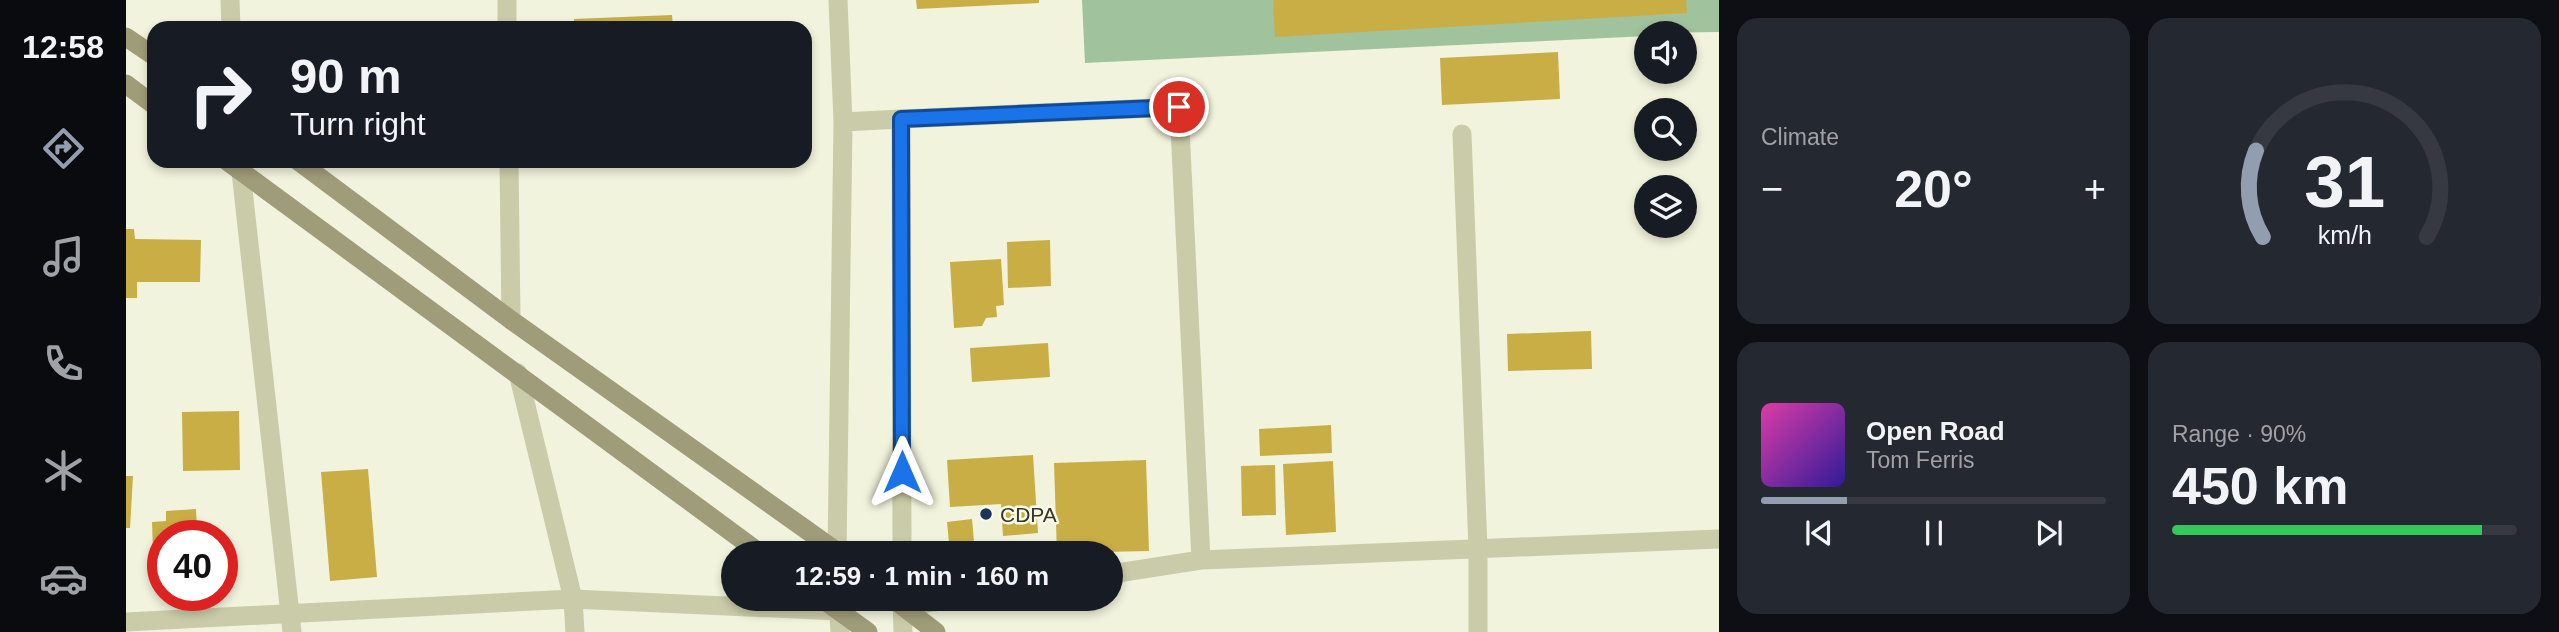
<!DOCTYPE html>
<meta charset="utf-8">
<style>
:root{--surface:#171b24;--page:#242831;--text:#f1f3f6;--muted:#9ea1a6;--line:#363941;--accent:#929db0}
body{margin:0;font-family:Helvetica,sans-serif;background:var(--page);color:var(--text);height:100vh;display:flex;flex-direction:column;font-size:26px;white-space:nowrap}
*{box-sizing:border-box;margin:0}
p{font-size:23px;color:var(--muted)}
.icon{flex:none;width:38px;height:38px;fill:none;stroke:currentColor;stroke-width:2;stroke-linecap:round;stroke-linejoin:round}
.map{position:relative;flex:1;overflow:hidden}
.details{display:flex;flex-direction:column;gap:18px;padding:18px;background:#0d0f14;width:840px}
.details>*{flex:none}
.top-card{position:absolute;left:21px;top:21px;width:665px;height:147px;border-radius:21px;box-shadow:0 4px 10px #0003;background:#171b24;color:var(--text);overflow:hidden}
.controls{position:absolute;left:1508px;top:21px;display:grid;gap:14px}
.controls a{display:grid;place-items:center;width:63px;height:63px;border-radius:50%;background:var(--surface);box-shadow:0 4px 10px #0003;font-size:35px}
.speed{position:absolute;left:21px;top:520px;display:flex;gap:14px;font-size:35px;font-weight:700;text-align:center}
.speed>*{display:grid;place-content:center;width:91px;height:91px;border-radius:50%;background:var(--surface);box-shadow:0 4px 10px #0003;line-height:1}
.speed .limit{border:10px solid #d22;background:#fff;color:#111}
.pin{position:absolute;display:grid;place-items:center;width:60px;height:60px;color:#fff;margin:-30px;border:4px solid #fff;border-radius:50%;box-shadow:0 2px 7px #0007}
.me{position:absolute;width:77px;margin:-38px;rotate:0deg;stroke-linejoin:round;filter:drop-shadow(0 0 5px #0008)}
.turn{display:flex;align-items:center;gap:24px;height:147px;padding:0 28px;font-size:32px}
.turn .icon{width:91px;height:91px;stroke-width:2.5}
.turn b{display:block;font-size:49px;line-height:60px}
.big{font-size:52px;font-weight:800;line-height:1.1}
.details .widget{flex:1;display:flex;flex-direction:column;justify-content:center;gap:10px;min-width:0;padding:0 24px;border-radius:21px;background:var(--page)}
.details .dial{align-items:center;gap:0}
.dial svg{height:182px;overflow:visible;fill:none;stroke:var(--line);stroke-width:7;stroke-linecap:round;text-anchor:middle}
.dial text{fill:var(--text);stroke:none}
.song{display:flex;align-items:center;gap:21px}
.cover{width:84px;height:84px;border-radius:10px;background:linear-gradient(135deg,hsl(320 70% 55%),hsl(250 70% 35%))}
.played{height:7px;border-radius:4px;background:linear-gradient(90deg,var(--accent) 25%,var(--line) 25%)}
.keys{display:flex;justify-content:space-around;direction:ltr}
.heat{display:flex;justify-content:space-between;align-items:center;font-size:38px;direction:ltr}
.charge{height:10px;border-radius:5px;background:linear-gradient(90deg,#34c759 90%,var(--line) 0)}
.details .tiles{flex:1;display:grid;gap:18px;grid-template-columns:repeat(2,1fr)}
.trip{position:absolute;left:595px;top:541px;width:402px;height:70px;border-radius:35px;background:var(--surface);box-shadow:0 4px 10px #0003;font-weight:800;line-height:70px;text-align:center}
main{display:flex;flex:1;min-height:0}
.tabs{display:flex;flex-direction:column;width:126px;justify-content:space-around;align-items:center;background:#090b0e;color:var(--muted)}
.tabs .icon{width:49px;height:49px}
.tabs .selected{color:var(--accent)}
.tabs b{font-size:32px;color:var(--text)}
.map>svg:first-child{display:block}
.green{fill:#a0c29c}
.building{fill:#c8ae45}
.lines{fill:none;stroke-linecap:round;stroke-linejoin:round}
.minor{stroke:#cacba8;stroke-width:19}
.tertiary{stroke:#cacba8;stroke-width:19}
.secondary{stroke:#9f9c79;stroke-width:19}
.route-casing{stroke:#114b97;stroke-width:18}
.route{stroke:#1a73e8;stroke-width:12}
.poi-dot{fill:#1d345a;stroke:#f8fae9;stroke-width:2.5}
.labels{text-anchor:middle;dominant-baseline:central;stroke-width:5;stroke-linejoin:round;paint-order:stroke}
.poi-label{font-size:21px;fill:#383628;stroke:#f8fae9;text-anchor:start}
</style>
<main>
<nav class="tabs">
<b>12:58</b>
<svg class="icon selected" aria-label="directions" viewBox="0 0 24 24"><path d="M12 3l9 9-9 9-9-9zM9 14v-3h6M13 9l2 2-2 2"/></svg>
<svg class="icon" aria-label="music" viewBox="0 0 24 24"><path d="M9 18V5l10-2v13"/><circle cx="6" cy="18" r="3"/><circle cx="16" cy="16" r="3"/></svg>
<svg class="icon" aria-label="phone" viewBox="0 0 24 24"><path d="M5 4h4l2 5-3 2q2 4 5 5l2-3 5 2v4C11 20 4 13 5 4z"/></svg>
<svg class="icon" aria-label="climate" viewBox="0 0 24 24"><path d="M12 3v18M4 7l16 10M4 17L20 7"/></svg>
<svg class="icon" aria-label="car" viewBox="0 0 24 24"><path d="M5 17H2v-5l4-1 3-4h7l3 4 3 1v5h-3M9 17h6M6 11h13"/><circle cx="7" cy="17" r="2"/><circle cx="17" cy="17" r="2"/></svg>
</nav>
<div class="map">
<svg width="1593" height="632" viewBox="0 0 1593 632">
<rect width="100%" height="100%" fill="#f1f3dc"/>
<path class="green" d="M956,0H1593V32L1521,33V36L959,63Z"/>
<path class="building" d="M790,0H913V3L791,9Z
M1147,0H1560L1561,13L1149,37Z
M546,15L547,28H448V19Z
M1432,52L1434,99L1316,105L1314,58Z
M0,229H8L9,239L75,240L74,282H11V298H0Z
M924,240L925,286L882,288L881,242Z
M875,259L878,305L870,306L871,317L860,318L856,326L828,328L824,262Z
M1465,331L1466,369L1382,371L1381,334Z
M922,343L924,377L846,382L844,348Z
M113,411L114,470L57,471L56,412Z
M1205,425L1206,453L1134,456L1133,429Z
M907,455L912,533L877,536L875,504L824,507L821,460Z
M1020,460L1023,551L931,553L928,463Z
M1207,461L1210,532L1160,535L1157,464Z
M1149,465L1150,515L1116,516L1115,466Z
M242,469L251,577L204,581L195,472Z
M0,476H7L4,528H0Z
M70,509L71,529L92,528L93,536H37V550H27L26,522L40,521V511Z
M846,519L849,553H824L821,522Z"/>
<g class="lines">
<path class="minor" d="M104,0L105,28
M381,0V28
M775,119L1053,107L1075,560
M1336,134L1352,549V632
M383,161L385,320
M115,172L166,632
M392,373L447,599L449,632
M985,574L1075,560L1593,539
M776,607L833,598"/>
<path class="tertiary" d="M717,122L775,119L776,553
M711,553L717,122L712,0
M776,598L777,632
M712,600L714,632
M0,622L447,599L712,611"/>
<path class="secondary" d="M0,37L28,56
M0,84L28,105
M101,161L634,553
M172,161L385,320L713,553
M695,598L742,632
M766,598L810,632"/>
</g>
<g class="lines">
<defs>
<path id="route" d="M776,472L775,119L1053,107"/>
</defs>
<use href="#route" class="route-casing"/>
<use href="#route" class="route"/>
</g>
<circle class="poi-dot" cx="860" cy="514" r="7"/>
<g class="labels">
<g class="poi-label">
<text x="874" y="514">CDPA</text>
</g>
</g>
</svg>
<div class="controls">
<a><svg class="icon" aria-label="sound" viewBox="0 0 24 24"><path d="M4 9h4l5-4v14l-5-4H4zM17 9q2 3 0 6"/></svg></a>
<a><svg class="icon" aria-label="search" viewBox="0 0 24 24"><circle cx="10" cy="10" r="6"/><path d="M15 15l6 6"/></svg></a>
<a><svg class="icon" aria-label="layers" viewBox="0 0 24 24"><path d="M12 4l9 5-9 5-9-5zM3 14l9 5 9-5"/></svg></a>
</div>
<div class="speed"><div class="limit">40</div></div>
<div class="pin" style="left:1053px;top:107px;background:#d93025"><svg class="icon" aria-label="arrive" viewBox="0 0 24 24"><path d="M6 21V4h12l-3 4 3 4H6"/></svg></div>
<svg class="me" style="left:776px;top:472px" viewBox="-20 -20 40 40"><path d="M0-17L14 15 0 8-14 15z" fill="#1a73e8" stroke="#fff" stroke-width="4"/></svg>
<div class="trip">12:59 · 1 min · 160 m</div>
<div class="top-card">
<div class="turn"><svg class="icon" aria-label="right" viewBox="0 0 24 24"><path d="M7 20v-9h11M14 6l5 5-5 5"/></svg><div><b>90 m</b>Turn right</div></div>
</div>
</div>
<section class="details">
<div class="tiles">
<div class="widget"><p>Climate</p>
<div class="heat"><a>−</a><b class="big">20°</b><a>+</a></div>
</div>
<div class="widget dial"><svg viewBox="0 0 100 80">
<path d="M14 69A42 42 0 1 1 86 69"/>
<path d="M14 69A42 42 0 0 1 11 31" stroke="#929db0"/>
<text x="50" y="56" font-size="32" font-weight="700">31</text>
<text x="50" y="72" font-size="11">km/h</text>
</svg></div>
<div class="widget">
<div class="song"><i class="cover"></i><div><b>Open Road</b><p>Tom Ferris</p></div></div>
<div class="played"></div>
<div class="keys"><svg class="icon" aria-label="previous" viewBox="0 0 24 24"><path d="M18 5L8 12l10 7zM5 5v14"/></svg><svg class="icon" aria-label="pause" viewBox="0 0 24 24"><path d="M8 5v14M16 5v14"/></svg><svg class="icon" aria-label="next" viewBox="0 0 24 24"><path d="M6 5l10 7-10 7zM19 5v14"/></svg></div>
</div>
<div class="widget"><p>Range · 90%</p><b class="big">450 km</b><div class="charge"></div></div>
</div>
</section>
</main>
